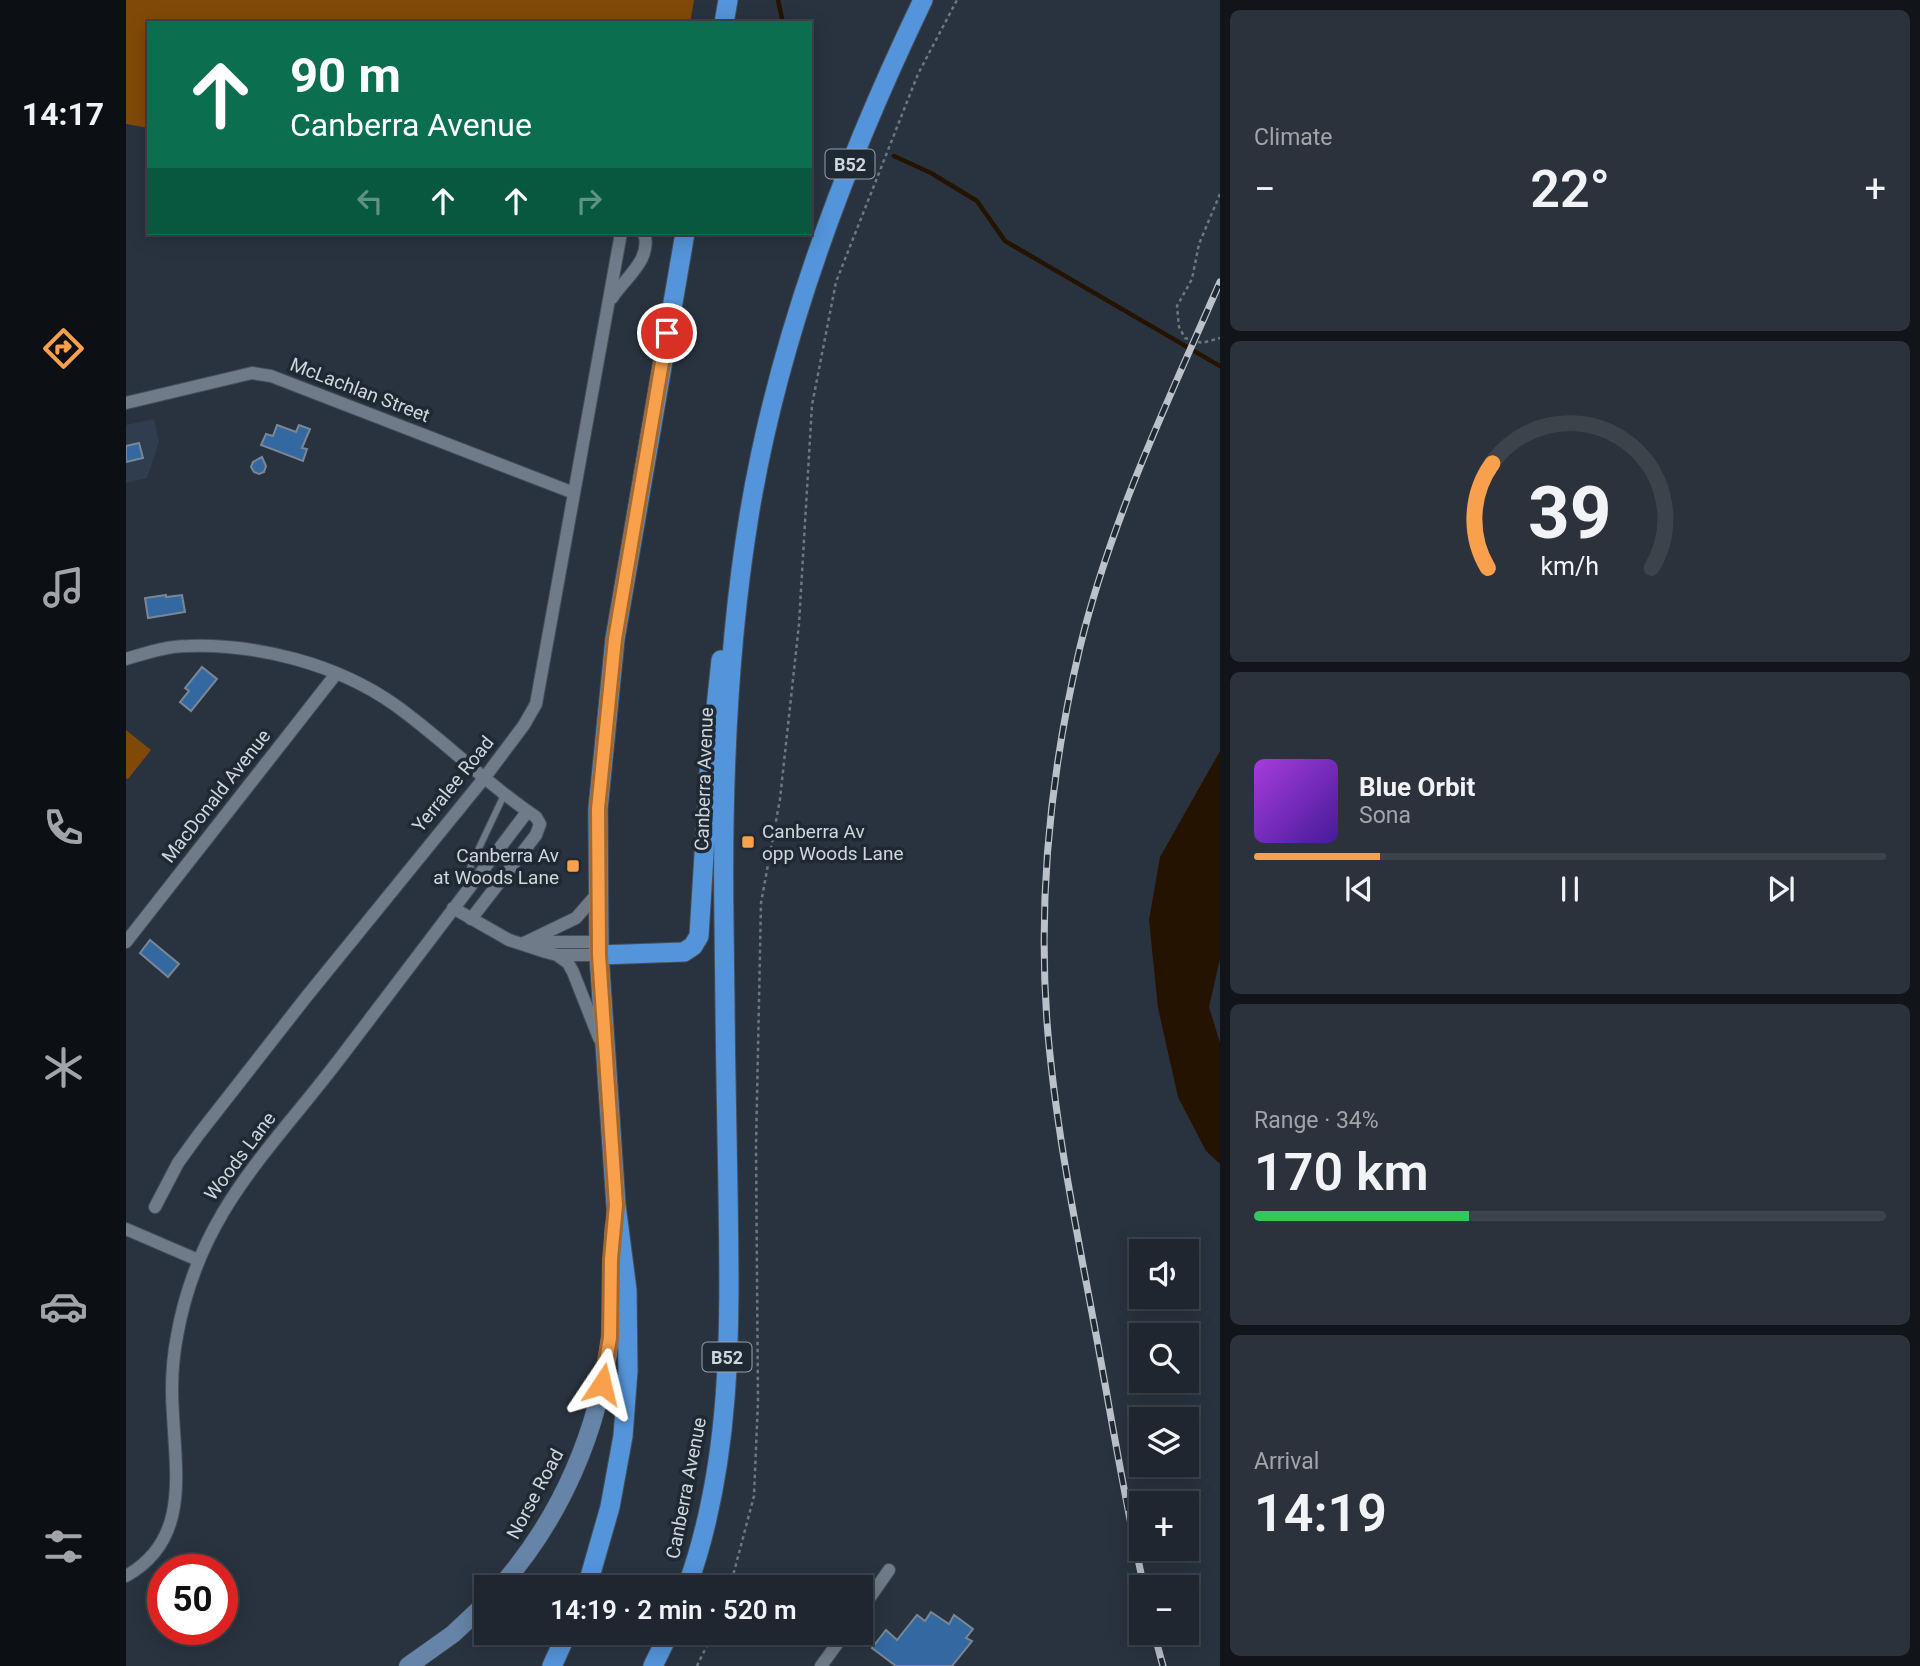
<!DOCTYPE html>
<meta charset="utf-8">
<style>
:root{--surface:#1f262f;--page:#2c323b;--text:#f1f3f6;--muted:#a1a5aa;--line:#3c434b;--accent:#f8a04b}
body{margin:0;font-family:Roboto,sans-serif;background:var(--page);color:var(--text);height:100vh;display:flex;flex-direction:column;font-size:26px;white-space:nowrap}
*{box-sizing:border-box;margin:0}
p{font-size:23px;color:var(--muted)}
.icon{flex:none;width:38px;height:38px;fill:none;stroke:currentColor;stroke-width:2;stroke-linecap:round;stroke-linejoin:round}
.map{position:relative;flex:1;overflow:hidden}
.panel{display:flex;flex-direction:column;gap:10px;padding:10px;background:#11151a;width:700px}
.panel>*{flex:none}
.top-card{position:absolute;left:21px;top:21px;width:665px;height:214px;border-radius:0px;box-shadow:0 4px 18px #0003,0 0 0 2px var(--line);background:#0b6e4f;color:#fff;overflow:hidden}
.buttons{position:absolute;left:1003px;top:1239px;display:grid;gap:14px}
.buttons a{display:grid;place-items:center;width:70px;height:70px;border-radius:0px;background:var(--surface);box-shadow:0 4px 18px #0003,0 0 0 2px var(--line);font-size:35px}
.speed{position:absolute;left:21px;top:1554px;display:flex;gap:14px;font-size:35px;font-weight:700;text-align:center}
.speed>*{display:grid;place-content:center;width:91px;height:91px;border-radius:50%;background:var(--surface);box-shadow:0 4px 18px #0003,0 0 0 2px var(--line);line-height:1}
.speed .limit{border:10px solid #d22;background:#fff;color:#111}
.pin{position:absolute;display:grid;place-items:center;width:60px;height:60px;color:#fff;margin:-30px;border:4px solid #fff;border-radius:50%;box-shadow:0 2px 7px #0007}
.me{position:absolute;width:77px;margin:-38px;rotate:10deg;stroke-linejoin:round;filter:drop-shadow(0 0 5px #0008)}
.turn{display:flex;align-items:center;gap:24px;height:147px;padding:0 28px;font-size:32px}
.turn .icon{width:91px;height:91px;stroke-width:2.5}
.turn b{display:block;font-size:49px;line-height:60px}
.lanes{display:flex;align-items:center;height:66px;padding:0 28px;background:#0003;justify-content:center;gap:35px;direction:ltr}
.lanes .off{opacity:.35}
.big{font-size:52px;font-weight:600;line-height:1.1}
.panel .card{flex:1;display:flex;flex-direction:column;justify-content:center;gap:10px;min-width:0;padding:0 24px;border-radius:10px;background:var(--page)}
.panel .dial{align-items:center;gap:0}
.dial svg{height:182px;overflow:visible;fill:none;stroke:var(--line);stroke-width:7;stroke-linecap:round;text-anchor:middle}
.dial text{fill:var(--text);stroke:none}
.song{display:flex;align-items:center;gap:21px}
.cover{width:84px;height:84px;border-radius:10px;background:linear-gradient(135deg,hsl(280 70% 55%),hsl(260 70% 35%))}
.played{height:7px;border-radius:4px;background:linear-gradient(90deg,var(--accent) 20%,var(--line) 20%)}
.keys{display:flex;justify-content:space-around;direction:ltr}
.heat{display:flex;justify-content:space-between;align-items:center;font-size:38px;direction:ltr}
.charge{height:10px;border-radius:5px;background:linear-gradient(90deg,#34c759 34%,var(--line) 0)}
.trip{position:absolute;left:348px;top:1575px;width:399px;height:70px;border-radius:0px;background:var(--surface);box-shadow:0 4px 18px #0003,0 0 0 2px var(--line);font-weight:600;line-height:70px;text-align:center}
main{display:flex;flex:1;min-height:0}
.menu{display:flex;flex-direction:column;width:126px;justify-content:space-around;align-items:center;background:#0c0f13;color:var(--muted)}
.menu .icon{width:49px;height:49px}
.menu .active{color:var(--accent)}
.menu b{font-size:32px;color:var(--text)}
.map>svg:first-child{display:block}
.built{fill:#2f3d4e}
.green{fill:#804908}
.water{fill:#251302}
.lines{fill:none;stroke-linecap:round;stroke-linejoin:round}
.stream{stroke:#251302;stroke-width:4.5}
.building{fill:#3468a1;stroke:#7a8694;stroke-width:2}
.service-casing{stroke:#464f59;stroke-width:8}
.minor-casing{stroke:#464f59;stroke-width:14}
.secondary-casing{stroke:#464f59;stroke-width:19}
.trunk-casing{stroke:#464f59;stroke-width:21}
.path{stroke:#6e7781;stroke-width:2.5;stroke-dasharray:3.5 3.5;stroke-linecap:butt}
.service{stroke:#6f7b88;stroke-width:6}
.minor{stroke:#6f7b88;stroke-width:12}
.secondary{stroke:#6584a7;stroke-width:18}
.trunk{stroke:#5494da;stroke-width:19}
.rail-casing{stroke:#bac1c9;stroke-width:7}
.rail{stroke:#1f2934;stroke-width:4.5;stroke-dasharray:13;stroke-linecap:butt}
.route-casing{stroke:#a16831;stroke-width:18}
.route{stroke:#f8a04b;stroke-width:12}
.poi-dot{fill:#f8a04b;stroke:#1f2934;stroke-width:2.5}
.labels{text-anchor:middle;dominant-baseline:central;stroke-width:7;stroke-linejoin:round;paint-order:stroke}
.shield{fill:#1f2934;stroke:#9aa2aa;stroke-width:2}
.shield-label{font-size:18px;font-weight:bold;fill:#cfd6dd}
.street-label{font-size:19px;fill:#cfd6dd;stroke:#1f2934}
.poi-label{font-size:19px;fill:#cfd6dd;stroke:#1f2934;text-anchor:start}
</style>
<main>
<nav class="menu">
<b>14:17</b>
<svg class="icon active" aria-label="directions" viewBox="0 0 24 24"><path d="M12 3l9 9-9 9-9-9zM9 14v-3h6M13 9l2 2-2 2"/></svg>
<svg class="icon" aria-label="music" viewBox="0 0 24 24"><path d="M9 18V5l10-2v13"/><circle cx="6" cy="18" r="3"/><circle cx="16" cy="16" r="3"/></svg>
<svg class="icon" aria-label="phone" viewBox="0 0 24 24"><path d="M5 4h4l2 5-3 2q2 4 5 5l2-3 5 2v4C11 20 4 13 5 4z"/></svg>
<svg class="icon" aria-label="climate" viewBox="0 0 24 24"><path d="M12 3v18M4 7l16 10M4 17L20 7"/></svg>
<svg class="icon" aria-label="car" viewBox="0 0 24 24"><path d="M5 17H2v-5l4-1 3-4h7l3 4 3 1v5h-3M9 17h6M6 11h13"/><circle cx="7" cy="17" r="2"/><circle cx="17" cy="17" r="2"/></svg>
<svg class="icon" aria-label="filters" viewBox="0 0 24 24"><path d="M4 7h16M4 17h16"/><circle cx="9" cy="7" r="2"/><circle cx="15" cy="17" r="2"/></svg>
</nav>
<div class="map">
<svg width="1094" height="1666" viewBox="0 0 1094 1666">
<rect width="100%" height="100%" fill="#29333f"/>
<path class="built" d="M28,419L33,442L21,478L0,483V425Z"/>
<path class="green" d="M0,0H568L564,23H23V128L0,124Z
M0,730L25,750L2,779L0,778Z"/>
<path class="water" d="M1094,751V959L1083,1007L1094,1043V1164L1080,1151L1052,1097L1032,1008L1023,920L1034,857Z"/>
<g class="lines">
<path class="stream" d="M652,0L657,23
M768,156L805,173L851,201L879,241L1094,366"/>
</g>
<path class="building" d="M151,425L170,432L173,425L184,429L176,448L181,449L177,461L135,445L140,434L147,436Z
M13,443L17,458L0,462V446Z
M136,457L140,466L138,472L133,474L128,472L125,467L127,462Z
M40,595V597L56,595L59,612L22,618L19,598Z
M76,667L91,679L65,711L54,702L63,691L59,688Z
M24,940L53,964L42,977L14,953Z
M805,1612L823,1624L828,1615L847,1629L840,1638L846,1641L826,1666H770L746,1648L760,1630L771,1640L791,1615L799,1621Z"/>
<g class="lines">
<defs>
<path id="service" d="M340,888L345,865L378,795"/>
<path id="minor" d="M486,298C498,279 527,259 518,233
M0,403L126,373L145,376L448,493
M0,659C20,653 41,646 62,646C133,644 211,664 269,705C318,740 360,784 410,817L414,824L410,835L345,919
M327,908L383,940L420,952L431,955H473
M0,942L210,674
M396,944L450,918L471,894
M403,946L428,942H473
M431,955L442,963L447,972L473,1038
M29,1207L52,1163L73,1134L181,996L359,777L398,725L410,704L495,233
M0,1229L72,1260
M0,1576C63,1541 50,1475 47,1415C45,1389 46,1362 51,1336C73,1212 143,1152 215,1057C277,975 339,893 401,812
M735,1610L763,1570
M695,1666L719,1633"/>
<path id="secondary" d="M374,1587C435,1518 473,1430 484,1338C488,1301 485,1264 488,1226
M282,1666L327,1634L360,1603"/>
<path id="trunk" d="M598,23L602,0
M473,955L558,952L567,946L573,936L583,773L595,660
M461,1587L484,1507L497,1436L502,1371L501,1290L490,1205L473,955L472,809L489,639L559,233
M561,1587C607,1460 604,1325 602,1192C600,1102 599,1013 598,923C596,788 601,650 623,516C652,338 719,162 797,0
M426,1666L441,1633
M527,1666L543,1633"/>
</defs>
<use href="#service" class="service-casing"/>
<use href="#minor" class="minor-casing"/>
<use href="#secondary" class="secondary-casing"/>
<use href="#trunk" class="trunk-casing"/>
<path class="path" d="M1094,194L1073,244L1066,279L1051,306L1053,327L1059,338L1076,343L1094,338
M604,1587L628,1496L632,1401L630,1147L635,903L654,799L673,624L686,405L710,282L792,74L831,0
M571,1666L587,1633"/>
<use href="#service" class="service"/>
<use href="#minor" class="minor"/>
<use href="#secondary" class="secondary"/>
<use href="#trunk" class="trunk"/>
<defs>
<path id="rail" d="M1018,1587C999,1502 985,1415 969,1329C950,1227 929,1125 921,1022C912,897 925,769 954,647C985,520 1042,401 1094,282
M1028,1633L1037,1666"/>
</defs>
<use href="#rail" class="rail-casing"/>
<use href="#rail" class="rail"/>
</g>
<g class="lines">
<defs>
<path id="route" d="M476,1384L484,1338L485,1259L490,1205L473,955L472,809L489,639L541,333"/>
</defs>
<use href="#route" class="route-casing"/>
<use href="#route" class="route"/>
</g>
<g class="poi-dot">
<rect x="615" y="835" width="14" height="14" rx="3.5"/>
<rect x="440" y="859" width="14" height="14" rx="3.5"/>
</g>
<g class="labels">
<g class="shield">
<rect x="699.5" y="149.5" width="49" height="29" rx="5"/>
<rect x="576.5" y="1342.5" width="49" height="29" rx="5"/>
</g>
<g class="shield-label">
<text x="724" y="164">B52</text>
<text x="601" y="1357">B52</text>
</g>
<g class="street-label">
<text transform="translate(234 390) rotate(21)">McLachlan Street</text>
<text transform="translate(578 779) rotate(-88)">Canberra Avenue</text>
<text transform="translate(327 784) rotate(-51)">Yerralee Road</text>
<text transform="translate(90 796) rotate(-52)">MacDonald Avenue</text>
<text transform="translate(114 1156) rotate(-53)">Woods Lane</text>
<text transform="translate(560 1488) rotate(-79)">Canberra Avenue</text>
<text transform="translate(409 1494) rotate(-62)">Norse Road</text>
</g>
<g class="poi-label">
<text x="636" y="831">Canberra Av<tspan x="636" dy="22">opp Woods Lane</tspan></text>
<text x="433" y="855" text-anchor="end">Canberra Av<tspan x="433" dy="22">at Woods Lane</tspan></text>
</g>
</g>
</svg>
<div class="buttons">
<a><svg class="icon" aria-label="sound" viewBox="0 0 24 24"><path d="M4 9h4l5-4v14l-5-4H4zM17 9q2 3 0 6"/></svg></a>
<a><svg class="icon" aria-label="search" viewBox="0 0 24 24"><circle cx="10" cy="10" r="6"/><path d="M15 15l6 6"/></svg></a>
<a><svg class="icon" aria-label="layers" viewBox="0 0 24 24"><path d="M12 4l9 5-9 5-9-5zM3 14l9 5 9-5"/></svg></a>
<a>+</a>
<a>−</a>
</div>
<div class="speed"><div class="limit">50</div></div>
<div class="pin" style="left:541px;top:333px;background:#d93025"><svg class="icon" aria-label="arrive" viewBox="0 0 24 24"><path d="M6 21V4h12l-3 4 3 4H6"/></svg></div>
<svg class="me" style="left:476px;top:1384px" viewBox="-20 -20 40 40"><path d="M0-17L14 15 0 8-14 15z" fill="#f8a04b" stroke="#fff" stroke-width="4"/></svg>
<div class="trip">14:19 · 2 min · 520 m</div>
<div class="top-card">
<div class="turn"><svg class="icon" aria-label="ahead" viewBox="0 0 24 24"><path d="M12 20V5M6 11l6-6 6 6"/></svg><div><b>90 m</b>Canberra Avenue</div></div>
<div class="lanes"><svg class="icon off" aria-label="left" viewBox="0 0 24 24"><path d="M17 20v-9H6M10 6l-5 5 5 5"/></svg><svg class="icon" aria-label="ahead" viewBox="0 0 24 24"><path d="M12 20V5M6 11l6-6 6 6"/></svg><svg class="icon" aria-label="ahead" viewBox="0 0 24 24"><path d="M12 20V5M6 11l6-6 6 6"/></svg><svg class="icon off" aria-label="right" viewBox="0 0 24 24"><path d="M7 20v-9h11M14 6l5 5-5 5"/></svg></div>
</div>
</div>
<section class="panel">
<div class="card"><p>Climate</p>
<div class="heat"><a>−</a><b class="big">22°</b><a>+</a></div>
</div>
<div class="card dial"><svg viewBox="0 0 100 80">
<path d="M14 69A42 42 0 1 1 86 69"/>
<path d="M14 69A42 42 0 0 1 16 23" stroke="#f8a04b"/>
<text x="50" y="56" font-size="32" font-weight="700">39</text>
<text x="50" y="72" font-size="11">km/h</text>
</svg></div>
<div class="card">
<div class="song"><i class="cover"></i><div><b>Blue Orbit</b><p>Sona</p></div></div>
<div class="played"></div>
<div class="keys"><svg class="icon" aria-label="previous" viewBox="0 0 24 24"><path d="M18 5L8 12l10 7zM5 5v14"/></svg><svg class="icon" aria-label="pause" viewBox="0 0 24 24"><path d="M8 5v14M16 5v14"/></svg><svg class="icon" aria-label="next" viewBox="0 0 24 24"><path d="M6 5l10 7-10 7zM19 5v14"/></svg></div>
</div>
<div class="card"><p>Range · 34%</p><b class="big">170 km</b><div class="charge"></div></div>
<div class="card"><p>Arrival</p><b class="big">14:19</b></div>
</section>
</main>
